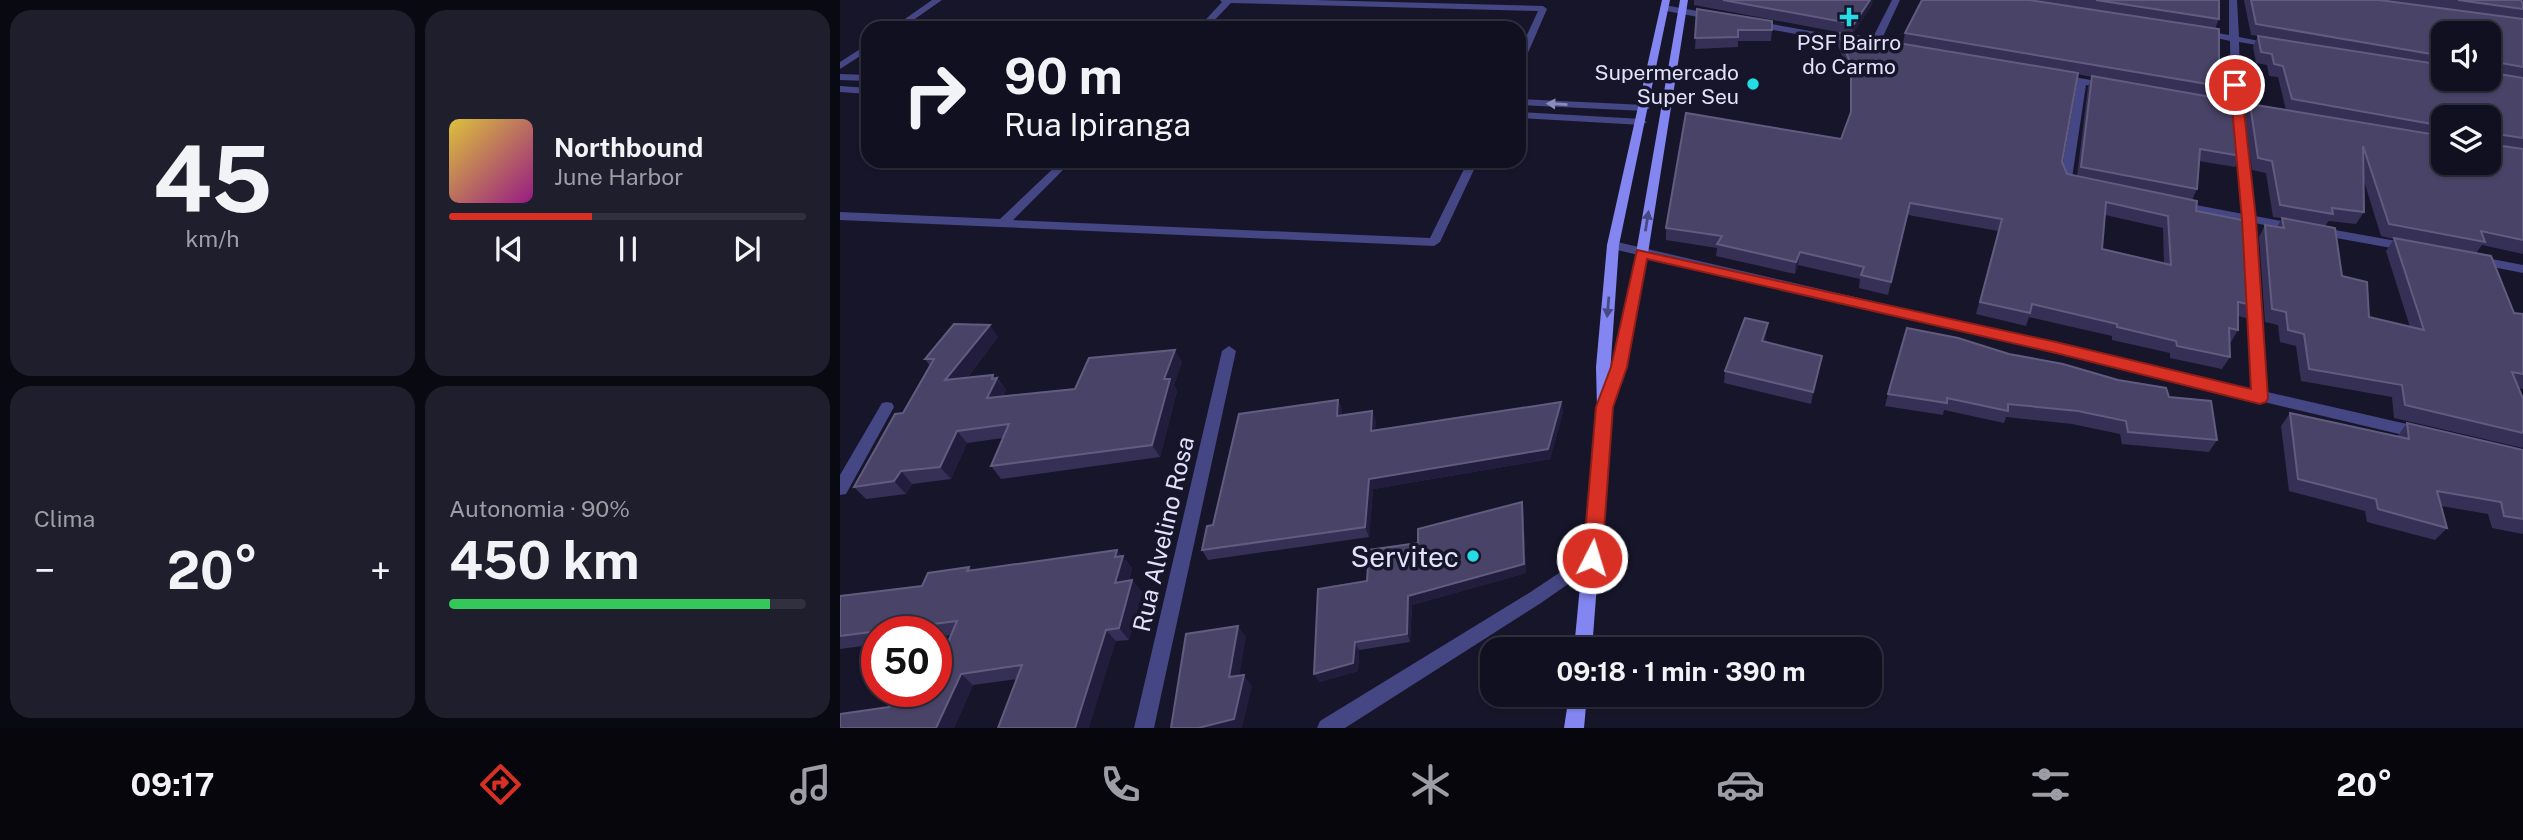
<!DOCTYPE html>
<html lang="pt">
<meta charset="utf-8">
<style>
:root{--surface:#111020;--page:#1e1e2d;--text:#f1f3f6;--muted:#9c9da5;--line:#30303e;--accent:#d93025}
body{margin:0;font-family:"Public Sans",sans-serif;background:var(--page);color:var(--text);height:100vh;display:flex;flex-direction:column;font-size:26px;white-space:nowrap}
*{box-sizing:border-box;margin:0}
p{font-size:23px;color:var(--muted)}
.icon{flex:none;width:38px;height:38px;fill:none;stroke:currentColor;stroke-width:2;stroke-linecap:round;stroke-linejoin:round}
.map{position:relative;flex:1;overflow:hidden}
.panel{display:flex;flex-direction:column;gap:10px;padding:10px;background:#090912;width:840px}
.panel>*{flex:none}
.banner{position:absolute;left:21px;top:21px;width:665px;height:147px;border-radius:21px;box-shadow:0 2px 5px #0004,0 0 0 2px var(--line);background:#111020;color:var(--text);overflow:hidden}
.controls{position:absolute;left:1591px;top:21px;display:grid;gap:14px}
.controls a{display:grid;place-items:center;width:70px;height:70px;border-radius:14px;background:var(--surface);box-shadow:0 2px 5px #0004,0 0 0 2px var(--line);font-size:35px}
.speed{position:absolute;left:21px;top:616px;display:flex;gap:14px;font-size:35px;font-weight:700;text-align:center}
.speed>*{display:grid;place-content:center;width:91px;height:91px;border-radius:50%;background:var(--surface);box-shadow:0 2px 5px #0004,0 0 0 2px var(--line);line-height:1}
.speed .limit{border:10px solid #d22;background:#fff;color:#111}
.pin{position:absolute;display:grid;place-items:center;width:60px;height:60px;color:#fff;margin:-30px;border:4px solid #fff;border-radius:50%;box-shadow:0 2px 7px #0007}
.me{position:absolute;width:77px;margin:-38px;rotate:5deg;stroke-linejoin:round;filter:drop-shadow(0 0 5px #0008)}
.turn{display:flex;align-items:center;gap:24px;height:147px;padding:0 28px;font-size:32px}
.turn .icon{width:91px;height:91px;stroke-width:2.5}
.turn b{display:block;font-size:49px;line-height:60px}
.big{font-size:52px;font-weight:700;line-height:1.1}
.panel .tile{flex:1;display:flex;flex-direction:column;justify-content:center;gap:10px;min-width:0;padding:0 24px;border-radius:21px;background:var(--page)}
.panel .dial{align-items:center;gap:0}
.dial b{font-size:91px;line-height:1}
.song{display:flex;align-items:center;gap:21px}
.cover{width:84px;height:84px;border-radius:10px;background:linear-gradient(135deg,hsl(50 70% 55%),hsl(310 70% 35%))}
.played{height:7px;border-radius:4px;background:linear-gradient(90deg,var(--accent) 40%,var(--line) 40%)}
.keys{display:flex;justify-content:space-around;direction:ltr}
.heat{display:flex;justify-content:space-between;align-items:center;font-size:38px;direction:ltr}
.charge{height:10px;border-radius:5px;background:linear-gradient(90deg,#34c759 90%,var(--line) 0)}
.panel .tiles{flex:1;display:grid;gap:10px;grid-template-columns:repeat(2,1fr)}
.trip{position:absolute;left:640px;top:637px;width:402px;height:70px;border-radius:21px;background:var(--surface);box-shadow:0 2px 5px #0004,0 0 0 2px var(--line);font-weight:700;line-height:70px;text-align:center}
.tab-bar{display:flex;height:112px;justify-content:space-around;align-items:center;background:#07060d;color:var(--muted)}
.tab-bar .icon{width:49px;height:49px}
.tab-bar .on{color:var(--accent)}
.tab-bar b{font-size:32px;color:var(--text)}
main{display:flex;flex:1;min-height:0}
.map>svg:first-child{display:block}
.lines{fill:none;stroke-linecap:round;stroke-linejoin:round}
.minor{fill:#454684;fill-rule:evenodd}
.secondary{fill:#8386f1;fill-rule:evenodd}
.wall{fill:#363056;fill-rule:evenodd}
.shaded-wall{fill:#221d3d}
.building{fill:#494367;stroke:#615c7f;stroke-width:2;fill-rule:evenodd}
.oneway{fill:#8c8cba}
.oneway2{fill:#484884}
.route{fill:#d93025;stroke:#8d1f18;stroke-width:2}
.poi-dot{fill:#24dbe6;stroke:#17152a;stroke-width:2.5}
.labels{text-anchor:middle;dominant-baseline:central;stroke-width:7;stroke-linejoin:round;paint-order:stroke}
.far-poi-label{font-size:21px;fill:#e3e2fc;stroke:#17152a}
.street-label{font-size:24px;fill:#e3e2fc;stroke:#17152a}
.near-poi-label{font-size:28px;fill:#e3e2fc;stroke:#17152a;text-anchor:end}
</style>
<main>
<section class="panel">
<div class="tiles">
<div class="tile dial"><b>45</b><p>km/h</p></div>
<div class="tile">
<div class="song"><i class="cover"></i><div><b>Northbound</b><p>June Harbor</p></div></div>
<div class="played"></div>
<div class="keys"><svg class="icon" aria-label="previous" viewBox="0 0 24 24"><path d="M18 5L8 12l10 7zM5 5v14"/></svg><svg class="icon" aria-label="pause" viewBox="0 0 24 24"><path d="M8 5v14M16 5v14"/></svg><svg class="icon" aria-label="next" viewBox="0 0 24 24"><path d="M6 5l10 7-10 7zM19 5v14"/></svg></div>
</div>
<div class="tile"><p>Clima</p>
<div class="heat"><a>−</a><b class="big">20°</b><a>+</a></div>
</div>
<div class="tile"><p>Autonomia · 90%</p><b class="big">450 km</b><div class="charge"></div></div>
</div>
</section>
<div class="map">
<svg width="1683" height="728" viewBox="0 0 1683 728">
<rect width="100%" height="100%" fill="#17152a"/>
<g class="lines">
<path class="minor" d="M92,0H102L62,28H52Z
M380,0H475L703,6L707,9L684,62L679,65V52L698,11L391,3L367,28H358L382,2Z
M1052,0H1060L1039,45L1031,47L1029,45Z
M1389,0H1397L1399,37L1439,45L1434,48L1399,42L1401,106L1431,114L1426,117L1402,113L1415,216L1458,224L1464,228L1458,232L1415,223L1427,392L1580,427L1585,429L1588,433L1585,437L1580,439L1424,402L1420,403L1414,400L773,249L767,245L773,241L1412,389L1403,221L1340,208L1334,205L1340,202L1403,214L1391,111L1372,105L1377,102L1391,105L1390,41L1355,33L1360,30L1389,35Z
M824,5L874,14L878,17L874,20L821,10L820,8Z
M915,21L1015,39L1020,42L1015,45L912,26L911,24Z
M28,44V51L0,69V62Z
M0,74L28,75V81L0,80Z
M1218,74L1267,83L1272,86L1267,89L1246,85L1232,178L1244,185L1238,188L1220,179L1237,83L1215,79L1213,77Z
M0,86L28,88V94L0,92Z
M679,99L805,105L810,108L805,111L679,105Z
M679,112L802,119L807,122L802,125L679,118Z
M221,161H232L173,220L590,238L628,161H638L600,242L594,246L0,220V212L160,219Z
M1478,227L1568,243L1574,247L1568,251L1474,234L1472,231Z
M1636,256L1683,265V273L1632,263L1630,260Z
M389,346L396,351L314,728H294L382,351Z
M47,402L52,403L54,407L6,494L0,495V475L42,403Z
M752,551L758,553L760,558L758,563L701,603L505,728H477L480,721L689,593Z"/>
<path class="secondary" d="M822,0H830L779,245L770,374L796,253L840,0H848L808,253L787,367L771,403L752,649H734L757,407L756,367L767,245Z
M729,695H747L744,728H724Z"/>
</g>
<path class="wall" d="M854,0H1030L1032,5L1012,35L1063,43L1065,33L1082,0H1379V19L1375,29L1379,86L1375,97L1401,156L1395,167L1359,161L1357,189L1352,200L1356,211L1413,305L1406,318L1398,316V330L1391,342H1389L1390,357L1382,369L1330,358V353L1272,340V336L1189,317L1186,326L1136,314L1158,231L1068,215L1048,295L1019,288L1020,279L958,265L955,274L876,256L877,248L826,240V228L1001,139L1010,117V75L997,43L998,33H1003L854,5ZM1237,74L1252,77L1248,87L1237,176L1227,174L1222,162ZM1265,215L1323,228L1324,264L1262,249Z
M1404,0H1681L1683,4V254L1642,245L1636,253L1674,313L1683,314V389L1679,388L1683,399V448L1554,418L1552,397L1461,381L1456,346L1440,342L1438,325L1425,322L1419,237L1425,225L1437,227L1442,218L1433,217L1426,173L1412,170L1404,115L1410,104L1446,110L1438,77L1429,76L1427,65L1416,63L1413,47L1418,36L1411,35ZM1603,33L1648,79H1603ZM1603,117L1648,163H1603ZM1524,181L1541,236L1554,239L1546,251L1570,327L1529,317L1502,276L1485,226L1489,221L1516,224L1524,212Z
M857,9L932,30L931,41H898V47L855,49Z
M926,336L925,342L982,356L971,404L884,383L885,371Z
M158,337L127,378H157L166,390L163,396L235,389L342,362L334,385L337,391L320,457L161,479L151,466L163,438L127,443L111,479L72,484L66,494L26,499L14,487L63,413L90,366L85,359Z
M1048,394L1329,397L1377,440L1369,452L1282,444L1280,434L1232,424L1166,417L1164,423L1104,410L1103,415L1045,406Z
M498,400L502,410L501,415L536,421L535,430L721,402L723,412L710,459L533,489L529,537L368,560L362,550L373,525Z
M1450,413L1557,437L1567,423L1683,450V534L1652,528L1648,514L1601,506L1607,528L1595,540L1527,522L1525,511L1449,491L1441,426Z
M682,502L683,511L686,573L572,605L570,642L519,650L518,671L479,682L527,581Z
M277,550L292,568L289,581L292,580L302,592L289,640L276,641L177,679L133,685L114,728H0L49,707L96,691L111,635L96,637V632H37V644L0,649V596L82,586L129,567L132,570Z"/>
<path class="shaded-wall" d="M1030,0H1033L1032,5L1012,35L1014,24Z
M1656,62L1648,73V67Z
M960,252L958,265L955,274L956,262Z
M928,323L926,336L921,354L922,341Z
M150,325L158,337L115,393L105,380Z
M335,350L342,362L334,385L337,391L320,457L312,445L324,379Z
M982,356L980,368L971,404L973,392Z
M153,375L166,390L156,410L147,398Z
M498,400L502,410L501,426L497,416Z
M721,402L723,412L710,459L533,489L529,537L525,527L529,479Z
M532,411L536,421L535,441L531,431Z
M117,431L127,443L111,479L100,467Z
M61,471L72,484L66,494L54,481Z
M682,502L683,511L686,573L572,605L570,642L567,634L568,596Z
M277,550L292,568L285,595L275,583V557Z
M292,580L302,592L289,640L279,628Z
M398,626L406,637L397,688L389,677Z
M266,630L276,641L249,728H235Z
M515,642L519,650L518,671L479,682L474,674Z
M121,674L133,685L114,728H96Z
M404,675L412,686L402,728H358Z"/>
<path class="building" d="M883,0H1030L1014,24Z
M1082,0H1189L1379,29V86L1065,33Z
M1256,0H1379V19Z
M1411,0H1539L1683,19V67L1656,62L1648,67V33H1603V56L1416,24Z
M1618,0H1681L1683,4V9Z
M857,9L932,21V30H898V37L855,38Z
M998,33L1238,73L1222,162L1227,174L1357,201L1356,211L1407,221L1413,305L1398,302V330L1389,328L1390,357L1337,346L1336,341L1277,327V324L1192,304L1190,313L1140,302L1162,219L1070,203L1051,282L1021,275L1024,267L960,252L956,262L877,244L882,236L826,228L846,113L1001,139L1011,112V64ZM1266,202L1328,216L1331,265L1262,249Z
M1418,36L1603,65V79H1648V70L1653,73L1683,78V138L1657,134L1654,136L1656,145L1683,149V240L1641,231L1645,242L1549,224L1523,146L1524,212L1492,208L1493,214L1440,205L1432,161L1418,158L1410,104L1603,136V163H1648V117H1603V126L1452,99L1443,66L1434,64L1432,54L1421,52Z
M1252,76L1394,101L1401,156L1360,149L1357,189L1241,167Z
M1442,218L1495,228L1502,276L1527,282L1529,317L1584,330L1554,238L1651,256L1674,313L1683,314V374L1672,372L1683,399V433L1565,405L1562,385L1469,369L1464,334L1448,330L1446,312L1432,309L1425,225L1444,228Z
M905,318L928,323L922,341L982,356L973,392L885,371Z
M114,324L150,325L105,380L153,375L152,379L157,378L147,398L235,389L249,358L335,350L324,379H330L312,445L151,466L169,424L117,431L100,467L61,471L54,481L14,487L55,414L63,413L94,359H85Z
M1067,328L1118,338L1169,354L1223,364L1278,380L1326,388L1329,397L1371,401L1377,440L1288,432L1286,421L1238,411L1168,404V411L1107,398V403L1048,394Z
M498,400L497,416L532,411L531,431L721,402L708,449L529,479L525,527L362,550L367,526L373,525L399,414Z
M1450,413L1569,439L1567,423L1683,450V519L1664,516L1661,502L1597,491L1607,528L1538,509L1536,499L1458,479Z
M682,502L684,564L568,596L567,634L515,642L513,663L474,674L478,589L527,581L529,550L578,543V529Z
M277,550L275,557L283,556L275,583L292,580L279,628L266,630L235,728H158L182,665L121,674L96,728H0V714L49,707L56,691H96V671L117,621L0,636V596L82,586L88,573L129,567L127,571Z
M398,626L389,677L404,675L394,719L358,728H331L346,634Z"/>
<defs><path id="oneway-solid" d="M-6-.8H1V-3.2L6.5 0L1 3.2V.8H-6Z" transform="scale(1.75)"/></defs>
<use class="oneway" href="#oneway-solid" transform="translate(717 104) rotate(-177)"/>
<g class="oneway2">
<use href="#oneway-solid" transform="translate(807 221) rotate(-81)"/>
<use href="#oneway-solid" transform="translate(768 307) rotate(95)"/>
</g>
<path class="route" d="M1395,82L1401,85L1416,219L1428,398L1426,402L1420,404L1216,353L807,259L787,367L773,407L762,558L759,563H746L743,558L756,407L771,367L797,250L1216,342L1411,389L1402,219L1390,85Z"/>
<g class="poi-dot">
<path d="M1005.5 6.5h7v7h7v7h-7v7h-7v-7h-7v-7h7z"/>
<circle cx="913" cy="84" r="7"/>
<circle cx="633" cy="556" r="7"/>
</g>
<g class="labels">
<g class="far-poi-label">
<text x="1009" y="42">PSF Bairro<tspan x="1009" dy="24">do Carmo</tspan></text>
<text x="899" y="72" text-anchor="end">Supermercado<tspan x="899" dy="24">Super Seu</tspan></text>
</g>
<g class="street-label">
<text transform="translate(323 534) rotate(-77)">Rua Alvelino Rosa</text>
</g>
<g class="near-poi-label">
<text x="619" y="556">Servitec</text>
</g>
</g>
</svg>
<div class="controls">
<a><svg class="icon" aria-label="sound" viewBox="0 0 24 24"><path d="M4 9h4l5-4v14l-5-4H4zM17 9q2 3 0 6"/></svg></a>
<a><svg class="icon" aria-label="layers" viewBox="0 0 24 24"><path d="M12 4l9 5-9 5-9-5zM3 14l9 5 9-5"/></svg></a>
</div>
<div class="speed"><div class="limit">50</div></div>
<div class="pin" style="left:1395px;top:85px;background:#d93025"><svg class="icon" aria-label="arrive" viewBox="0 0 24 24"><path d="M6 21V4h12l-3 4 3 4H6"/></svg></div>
<svg class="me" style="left:752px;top:558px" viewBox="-20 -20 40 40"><circle r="17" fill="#d93025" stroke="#fff" stroke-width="3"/><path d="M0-11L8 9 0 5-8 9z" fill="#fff"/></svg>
<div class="trip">09:18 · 1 min · 390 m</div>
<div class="banner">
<div class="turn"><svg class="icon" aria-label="right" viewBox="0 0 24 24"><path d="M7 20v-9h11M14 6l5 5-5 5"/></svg><div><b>90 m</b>Rua Ipiranga</div></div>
</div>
</div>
</main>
<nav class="tab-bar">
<b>09:17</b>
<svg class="icon on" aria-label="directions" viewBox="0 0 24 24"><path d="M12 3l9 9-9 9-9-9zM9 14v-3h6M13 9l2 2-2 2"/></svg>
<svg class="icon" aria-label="music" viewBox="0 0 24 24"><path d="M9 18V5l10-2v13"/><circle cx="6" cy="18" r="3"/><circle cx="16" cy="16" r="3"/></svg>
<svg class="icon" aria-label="phone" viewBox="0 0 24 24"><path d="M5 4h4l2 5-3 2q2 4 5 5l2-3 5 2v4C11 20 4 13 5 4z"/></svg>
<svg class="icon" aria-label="climate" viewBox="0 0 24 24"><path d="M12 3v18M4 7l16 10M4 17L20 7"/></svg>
<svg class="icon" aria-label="car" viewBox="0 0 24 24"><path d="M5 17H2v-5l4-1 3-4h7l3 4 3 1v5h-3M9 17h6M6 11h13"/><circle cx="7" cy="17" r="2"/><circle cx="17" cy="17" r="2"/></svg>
<svg class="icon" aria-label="filters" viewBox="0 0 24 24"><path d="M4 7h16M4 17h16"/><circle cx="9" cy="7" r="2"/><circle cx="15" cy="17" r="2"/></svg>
<b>20°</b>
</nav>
